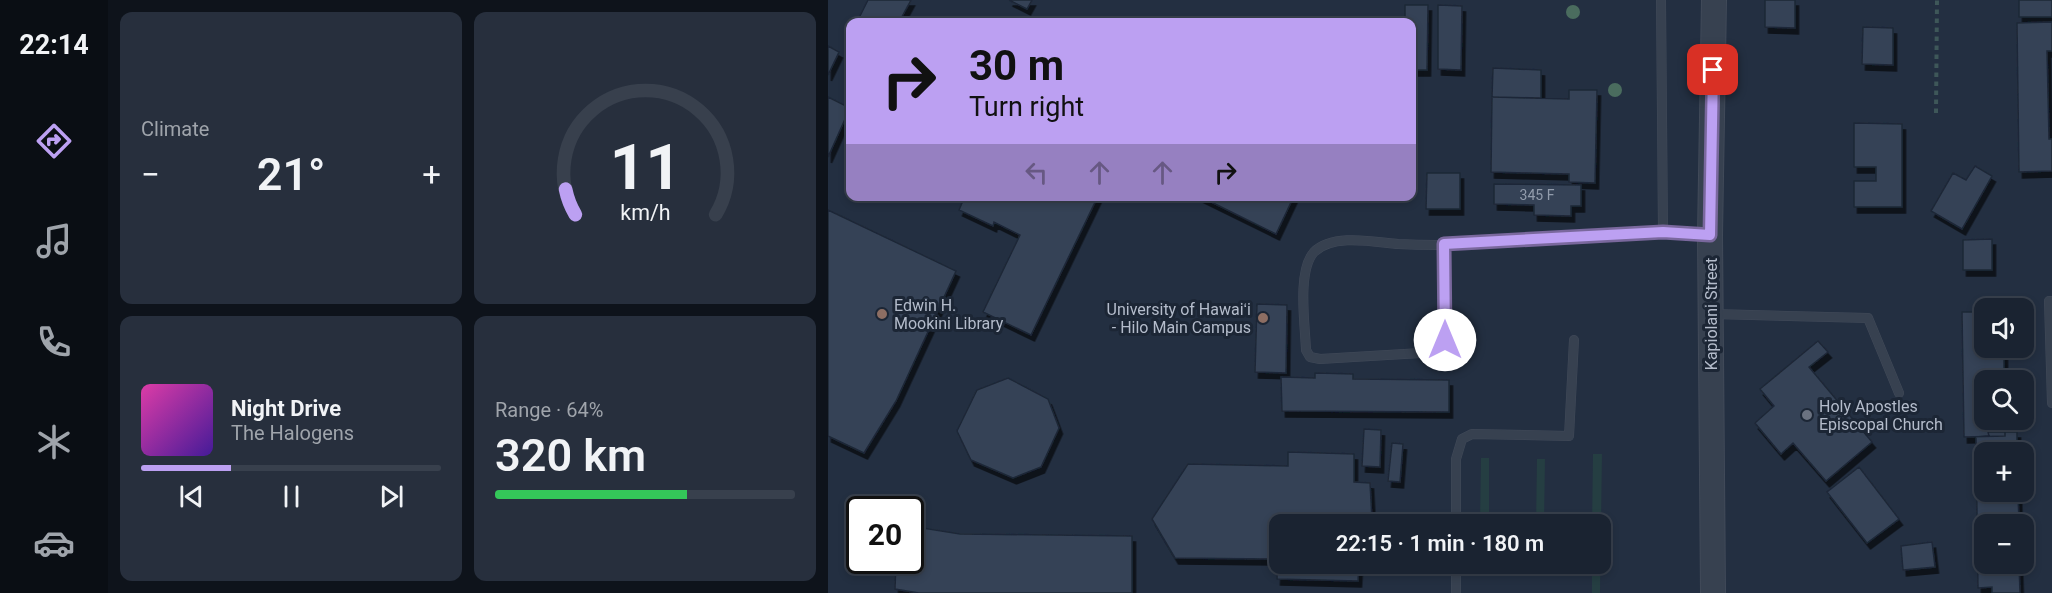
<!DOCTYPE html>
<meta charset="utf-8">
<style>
:root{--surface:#1a2331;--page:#272f3d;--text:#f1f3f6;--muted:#9fa4ab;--line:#38404d;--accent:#bca0f2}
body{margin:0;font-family:Roboto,sans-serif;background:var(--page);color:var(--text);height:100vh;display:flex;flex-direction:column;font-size:22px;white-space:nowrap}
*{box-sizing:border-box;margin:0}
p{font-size:20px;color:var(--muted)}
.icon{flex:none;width:33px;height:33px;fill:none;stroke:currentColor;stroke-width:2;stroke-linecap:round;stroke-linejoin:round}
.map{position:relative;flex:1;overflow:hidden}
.side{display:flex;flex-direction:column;gap:12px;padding:12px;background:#0e131b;width:720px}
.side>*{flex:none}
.guide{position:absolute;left:18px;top:18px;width:570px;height:183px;border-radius:12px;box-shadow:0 3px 9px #0003,0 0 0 2px var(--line);background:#bca0f2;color:#111;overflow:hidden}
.buttons{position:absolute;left:1146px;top:298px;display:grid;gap:12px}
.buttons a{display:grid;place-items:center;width:60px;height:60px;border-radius:12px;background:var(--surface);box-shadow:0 3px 9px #0003,0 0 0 2px var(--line);font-size:30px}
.speed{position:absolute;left:18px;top:496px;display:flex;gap:12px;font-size:30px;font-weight:700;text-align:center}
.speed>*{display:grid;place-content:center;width:78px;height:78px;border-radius:50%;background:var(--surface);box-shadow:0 3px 9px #0003,0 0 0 2px var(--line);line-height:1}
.speed .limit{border:3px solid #111;border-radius:9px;background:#fff;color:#111}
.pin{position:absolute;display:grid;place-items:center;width:51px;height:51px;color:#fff;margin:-26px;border-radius:12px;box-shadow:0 3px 9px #0006}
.me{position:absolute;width:66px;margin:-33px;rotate:0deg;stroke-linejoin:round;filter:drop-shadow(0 0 4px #0008)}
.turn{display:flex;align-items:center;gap:21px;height:126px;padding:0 24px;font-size:27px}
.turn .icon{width:78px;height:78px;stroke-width:2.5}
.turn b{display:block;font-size:42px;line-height:51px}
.lanes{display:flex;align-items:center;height:57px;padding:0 24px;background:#0003;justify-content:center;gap:30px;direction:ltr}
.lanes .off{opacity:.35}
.big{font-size:45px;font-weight:600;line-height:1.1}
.side .widget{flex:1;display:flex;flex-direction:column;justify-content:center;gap:9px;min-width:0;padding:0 21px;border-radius:12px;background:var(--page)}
.side .dial{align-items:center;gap:0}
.dial svg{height:156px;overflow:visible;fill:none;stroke:var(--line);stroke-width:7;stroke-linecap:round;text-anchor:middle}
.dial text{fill:var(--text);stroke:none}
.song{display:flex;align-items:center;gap:18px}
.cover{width:72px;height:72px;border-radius:9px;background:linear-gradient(135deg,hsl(320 70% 55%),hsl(260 70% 35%))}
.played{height:6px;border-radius:3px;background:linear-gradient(90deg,var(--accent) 30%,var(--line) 30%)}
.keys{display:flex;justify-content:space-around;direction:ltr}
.heat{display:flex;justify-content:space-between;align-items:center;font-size:33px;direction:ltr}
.charge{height:9px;border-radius:4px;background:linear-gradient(90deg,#34c759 64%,var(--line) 0)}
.side .tiles{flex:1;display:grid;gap:12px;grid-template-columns:repeat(2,1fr)}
.trip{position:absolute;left:441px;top:514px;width:342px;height:60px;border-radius:12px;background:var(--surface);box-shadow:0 3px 9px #0003,0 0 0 2px var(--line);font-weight:600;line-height:60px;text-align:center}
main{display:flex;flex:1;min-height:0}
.tabs{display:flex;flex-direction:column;width:108px;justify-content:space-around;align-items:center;background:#0a0e14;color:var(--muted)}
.tabs .icon{width:42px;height:42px}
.tabs .current{color:var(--accent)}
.tabs b{font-size:27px;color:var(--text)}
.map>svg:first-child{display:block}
.green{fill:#253e42}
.building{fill:#354357;stroke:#1e2837;stroke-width:1.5;filter:url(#shadow)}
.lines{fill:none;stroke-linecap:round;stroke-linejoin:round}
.service-casing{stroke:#414a59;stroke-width:10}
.tertiary-casing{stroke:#414a59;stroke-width:26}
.path{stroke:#3e5759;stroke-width:4;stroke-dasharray:4.5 4.5;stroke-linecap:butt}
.service{stroke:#374150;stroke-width:9}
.tertiary{stroke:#374150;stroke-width:24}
.tree{fill:#4a6c5e}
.route-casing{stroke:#7a689d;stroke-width:15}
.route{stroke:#bca0f2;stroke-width:10}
.education-dot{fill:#8d6e63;stroke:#1c2635;stroke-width:2}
.worship-dot{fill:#6b7280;stroke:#1c2635;stroke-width:2}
.labels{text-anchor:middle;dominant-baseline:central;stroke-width:6;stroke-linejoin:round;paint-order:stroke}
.number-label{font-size:14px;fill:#929cac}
.poi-label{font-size:16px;fill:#b4bccb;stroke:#1c2635;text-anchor:start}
.street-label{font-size:16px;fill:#b4bccb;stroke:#1c2635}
</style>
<main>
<nav class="tabs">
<b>22:14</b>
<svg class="icon current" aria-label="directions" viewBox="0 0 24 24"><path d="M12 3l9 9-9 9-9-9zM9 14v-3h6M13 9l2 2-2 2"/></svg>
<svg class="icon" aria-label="music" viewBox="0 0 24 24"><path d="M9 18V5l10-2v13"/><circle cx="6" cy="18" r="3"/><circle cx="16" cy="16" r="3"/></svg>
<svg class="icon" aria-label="phone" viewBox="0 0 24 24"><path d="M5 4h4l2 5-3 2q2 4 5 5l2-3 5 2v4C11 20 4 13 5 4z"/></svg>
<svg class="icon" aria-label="climate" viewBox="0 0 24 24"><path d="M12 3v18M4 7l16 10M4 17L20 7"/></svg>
<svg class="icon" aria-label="car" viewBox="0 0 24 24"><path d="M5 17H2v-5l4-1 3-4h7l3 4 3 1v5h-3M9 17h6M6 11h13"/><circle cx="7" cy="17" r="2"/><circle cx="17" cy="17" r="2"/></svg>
</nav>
<section class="side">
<div class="tiles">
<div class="widget"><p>Climate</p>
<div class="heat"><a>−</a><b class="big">21°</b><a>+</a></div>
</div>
<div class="widget dial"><svg viewBox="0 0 100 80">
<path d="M14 69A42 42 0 1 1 86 69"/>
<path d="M14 69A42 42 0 0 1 9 56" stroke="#bca0f2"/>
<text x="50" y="56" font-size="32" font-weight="700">11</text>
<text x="50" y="72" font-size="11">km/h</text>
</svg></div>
<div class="widget">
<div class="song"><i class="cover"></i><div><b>Night Drive</b><p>The Halogens</p></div></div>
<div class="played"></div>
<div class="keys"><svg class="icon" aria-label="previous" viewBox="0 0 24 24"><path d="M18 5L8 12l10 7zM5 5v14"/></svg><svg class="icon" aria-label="pause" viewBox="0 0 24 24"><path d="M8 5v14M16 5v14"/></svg><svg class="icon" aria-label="next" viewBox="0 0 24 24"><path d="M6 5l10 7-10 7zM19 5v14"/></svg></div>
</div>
<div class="widget"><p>Range · 64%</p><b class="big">320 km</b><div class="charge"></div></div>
</div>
</section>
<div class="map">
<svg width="1224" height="593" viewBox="0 0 1224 593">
<defs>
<filter id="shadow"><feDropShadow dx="3.5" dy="6" stdDeviation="0" flood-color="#0009"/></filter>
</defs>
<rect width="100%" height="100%" fill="#232f41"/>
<path class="green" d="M765,454H774L772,593H764V564H772V525H764Z
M653,458H661V525H652Z
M709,459H717L716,525H708Z"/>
<path class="building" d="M40,0H83L71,22H29Z
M181,0H204L199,9Z
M937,0H967V28L937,27Z
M1191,0H1224V17H1191Z
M577,5H600L599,70H584V22H577Z
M610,5L634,6L633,70L610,69Z
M1224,22V51H1219L1221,139H1224V171L1191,172L1189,23Z
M1035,27L1065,28V65L1034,64Z
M0,46L11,52L0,75Z
M665,68L713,70V98L664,97Z
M741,90H769L767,183L741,182V174L663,172L664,97L741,99Z
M0,97L22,108L0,157Z
M1026,123L1074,124V207H1026V181H1048V167H1026Z
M1147,166L1164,176L1134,229L1103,211L1125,173L1138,180Z
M599,173H632V209H598Z
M666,184L753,185V206H743V216L706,215V205L666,204Z
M137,196H198L209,202L211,196H270L203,335L155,312L192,235L166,222L165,226L131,210Z
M371,196H466L448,234Z
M0,210L128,271L68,401L36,453L0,436Z
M1164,239V270H1135V240Z
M429,304L459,305L458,373L427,372Z
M1155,305H1175V309H1156V348H1176V381H1156V420H1177V436L1136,437L1134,312H1155Z
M990,341L1000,352L981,367L1044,442L998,481L965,443L953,454L927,423L946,406L932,389Z
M487,373L525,374V379L621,380V412L454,411L453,377L487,378Z
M180,378L220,399L231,428L213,467L185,478L143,460L129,431L149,390Z
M536,429L553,430L552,467L534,466Z
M1160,432H1189V453H1156V492H1190L1191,525H1156V564H1191L1192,593H1164V587L1150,588L1148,437L1161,436Z
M564,443L575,444L572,482L560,481Z
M460,452L526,454V482L542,483L544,520L553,521L552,525H452V564H531L530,581L449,579L450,559L347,558L324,519L360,464L460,466Z
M1031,467L1071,519L1039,543L999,492Z
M82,526L132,534L304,536V593H91L67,589L68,561H82Z
M1104,542L1107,567L1075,570L1073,546Z"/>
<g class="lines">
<defs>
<path id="service" d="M833,0L835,232
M616,244L617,340L610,352L492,359L482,357L478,350C477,324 469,271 486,252C505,233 547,242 570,244C673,250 776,229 880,234
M1224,301H1221L1224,403
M885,314L1040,318L1071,393
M628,525V459L634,439L644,434L741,436L746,340
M628,564V593"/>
<path id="tertiary" d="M885,593L882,235L886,0"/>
</defs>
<use href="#service" class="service-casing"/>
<use href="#tertiary" class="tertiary-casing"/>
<path class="path" d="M1108,113L1109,0"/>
<use href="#service" class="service"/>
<use href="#tertiary" class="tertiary"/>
</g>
<g class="tree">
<circle cx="745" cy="12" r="7"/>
<circle cx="787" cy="90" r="7"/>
</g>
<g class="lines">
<defs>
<path id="route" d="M617,340L616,244L835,232L882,235L885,70"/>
</defs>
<use href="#route" class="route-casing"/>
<use href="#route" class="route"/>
</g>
<g class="education-dot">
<circle cx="54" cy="314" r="6"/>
<circle cx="435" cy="318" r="6"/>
</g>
<circle class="worship-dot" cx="979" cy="415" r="6"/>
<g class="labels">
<g class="number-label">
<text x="709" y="195">345 F</text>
</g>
<g class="poi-label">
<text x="66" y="305">Edwin H.<tspan x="66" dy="18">Mookini Library</tspan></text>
<text x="423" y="309" text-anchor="end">University of Hawaiʻi<tspan x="423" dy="18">- Hilo Main Campus</tspan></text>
<text x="991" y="406">Holy Apostles<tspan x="991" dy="18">Episcopal Church</tspan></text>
</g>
<g class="street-label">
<text transform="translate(883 314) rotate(-90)">Kapiolani Street</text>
</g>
</g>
</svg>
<div class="buttons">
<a><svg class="icon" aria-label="sound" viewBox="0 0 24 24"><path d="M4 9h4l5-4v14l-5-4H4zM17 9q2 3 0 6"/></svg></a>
<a><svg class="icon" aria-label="search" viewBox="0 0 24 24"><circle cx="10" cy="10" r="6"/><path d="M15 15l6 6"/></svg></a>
<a>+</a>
<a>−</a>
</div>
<div class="speed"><div class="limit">20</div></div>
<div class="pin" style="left:885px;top:70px;background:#d93025"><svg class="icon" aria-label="arrive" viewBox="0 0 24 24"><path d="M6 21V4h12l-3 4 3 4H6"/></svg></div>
<svg class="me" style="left:617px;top:340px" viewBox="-20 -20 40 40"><circle r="19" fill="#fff"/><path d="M0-13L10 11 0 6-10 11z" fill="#bca0f2"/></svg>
<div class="trip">22:15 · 1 min · 180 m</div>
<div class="guide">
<div class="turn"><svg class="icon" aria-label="right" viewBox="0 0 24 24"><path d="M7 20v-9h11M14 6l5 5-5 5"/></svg><div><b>30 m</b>Turn right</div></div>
<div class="lanes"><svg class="icon off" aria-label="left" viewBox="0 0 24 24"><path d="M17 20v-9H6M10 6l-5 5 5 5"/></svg><svg class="icon off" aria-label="ahead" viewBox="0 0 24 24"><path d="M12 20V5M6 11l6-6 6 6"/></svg><svg class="icon off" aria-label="ahead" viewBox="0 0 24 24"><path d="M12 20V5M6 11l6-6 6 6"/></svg><svg class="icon" aria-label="right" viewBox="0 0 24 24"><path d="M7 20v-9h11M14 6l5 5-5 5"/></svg></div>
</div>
</div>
</main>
